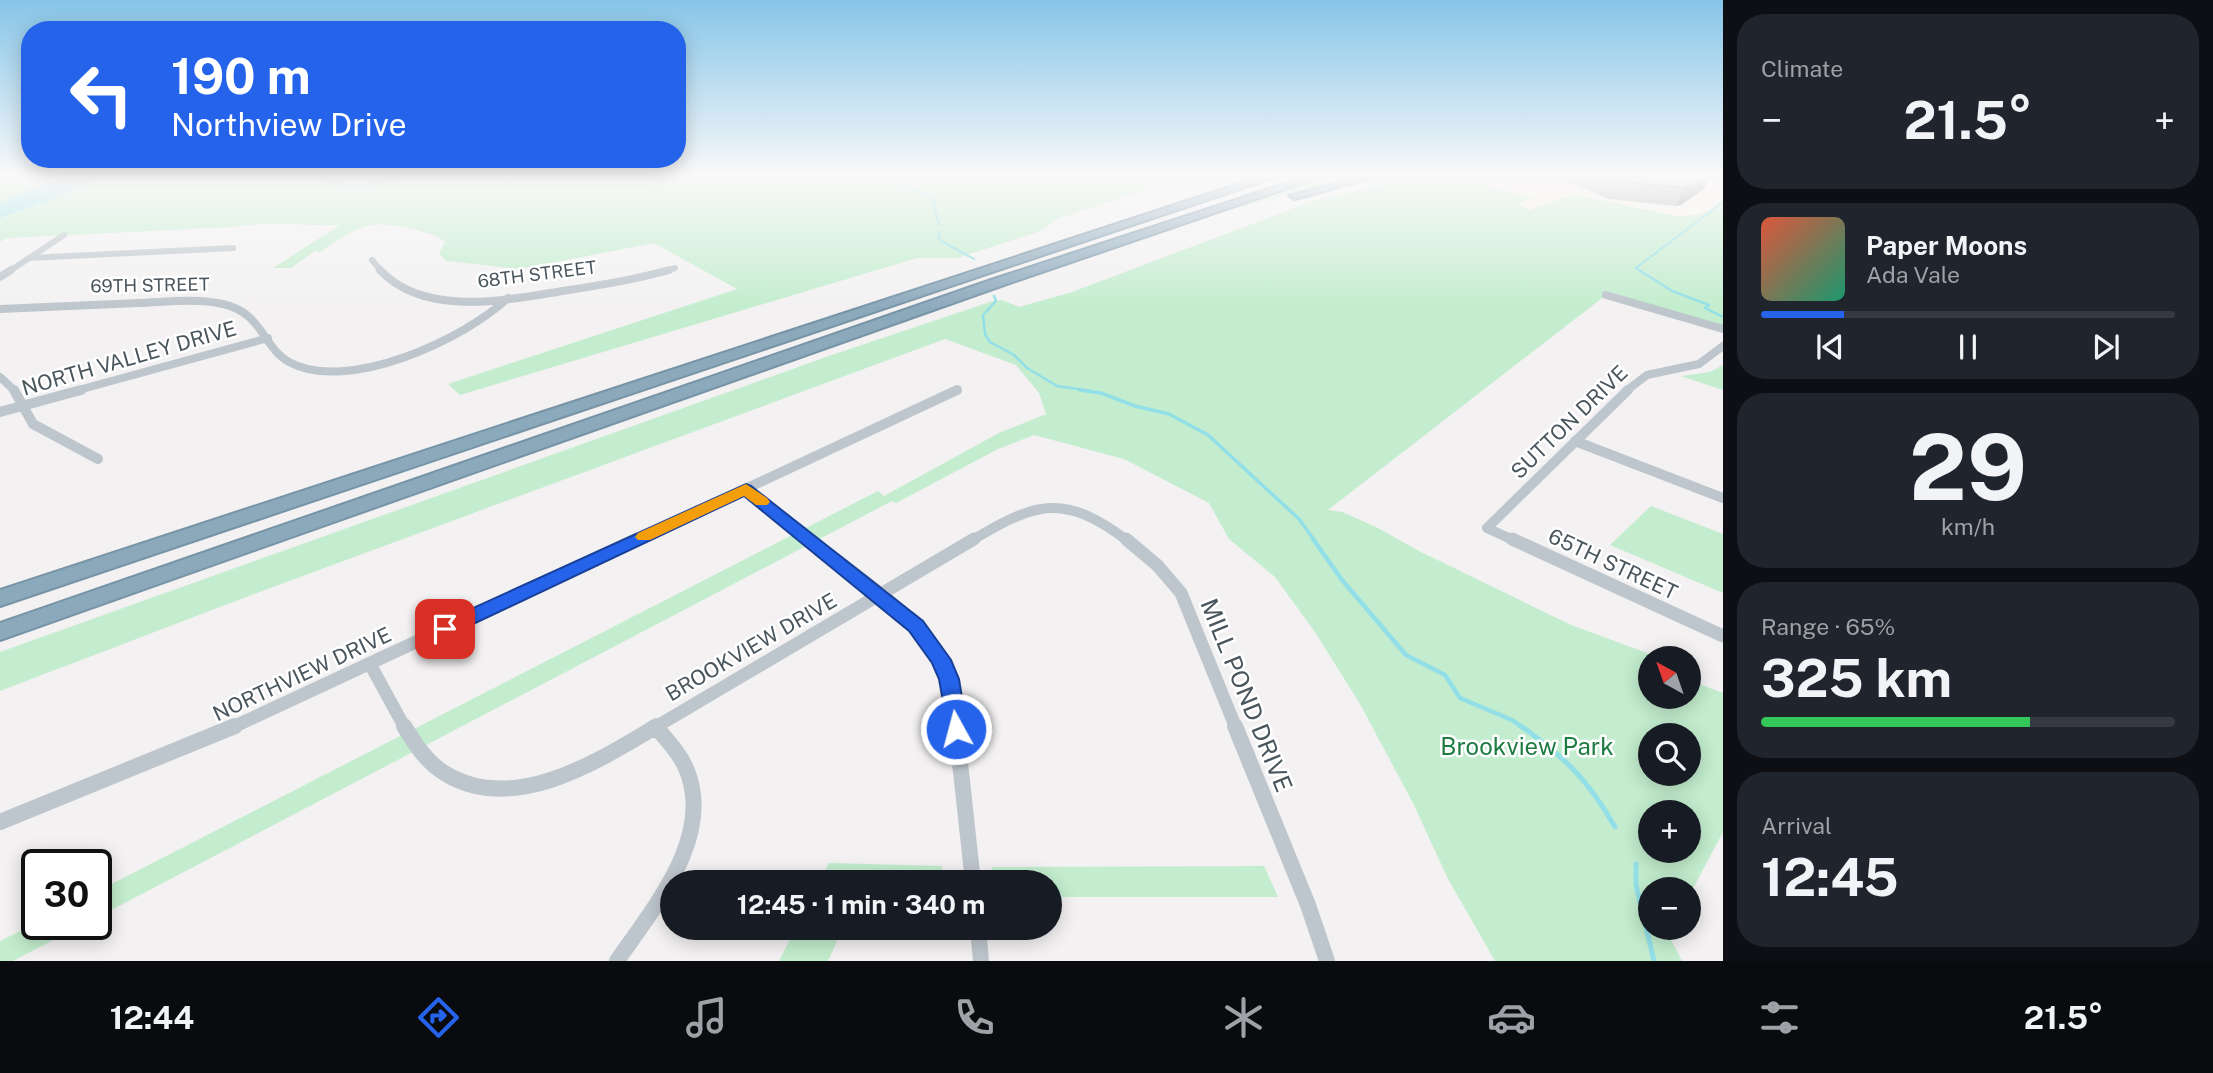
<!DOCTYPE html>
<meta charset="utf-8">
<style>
:root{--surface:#171b24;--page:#20242c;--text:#f1f3f6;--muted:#9ea1a6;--line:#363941;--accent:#2563eb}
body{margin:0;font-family:"Public Sans",sans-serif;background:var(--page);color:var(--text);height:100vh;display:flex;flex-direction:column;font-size:26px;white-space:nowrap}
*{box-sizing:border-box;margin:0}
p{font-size:23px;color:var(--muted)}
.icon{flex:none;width:38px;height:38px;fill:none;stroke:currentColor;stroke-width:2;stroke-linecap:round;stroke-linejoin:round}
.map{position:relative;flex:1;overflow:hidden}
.details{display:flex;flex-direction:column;gap:14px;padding:14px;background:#0d0f14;width:490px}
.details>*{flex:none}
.guide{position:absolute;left:21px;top:21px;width:665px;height:147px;border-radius:28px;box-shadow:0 4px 18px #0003;background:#2563eb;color:#fff;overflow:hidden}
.needle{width:46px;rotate:320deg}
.fabs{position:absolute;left:1638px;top:646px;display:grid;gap:14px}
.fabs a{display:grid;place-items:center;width:63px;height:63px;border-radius:50%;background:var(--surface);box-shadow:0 4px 18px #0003;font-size:35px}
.speed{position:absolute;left:21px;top:849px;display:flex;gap:14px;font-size:35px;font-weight:700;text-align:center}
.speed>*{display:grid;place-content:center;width:91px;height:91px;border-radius:50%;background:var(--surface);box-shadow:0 4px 18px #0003;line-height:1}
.speed .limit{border:4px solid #111;border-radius:10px;background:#fff;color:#111}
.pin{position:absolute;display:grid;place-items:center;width:60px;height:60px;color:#fff;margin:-30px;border-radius:14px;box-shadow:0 4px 10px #0006}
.me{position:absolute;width:77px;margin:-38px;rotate:353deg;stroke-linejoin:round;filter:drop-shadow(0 0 5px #0008)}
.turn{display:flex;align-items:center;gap:24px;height:147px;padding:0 35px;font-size:32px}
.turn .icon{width:91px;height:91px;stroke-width:2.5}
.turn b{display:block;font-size:49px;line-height:60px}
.big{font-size:52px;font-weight:700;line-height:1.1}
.details .card{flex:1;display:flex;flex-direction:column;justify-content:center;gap:10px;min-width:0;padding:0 24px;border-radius:28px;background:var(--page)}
.details .dial{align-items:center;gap:0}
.dial b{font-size:91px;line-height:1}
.song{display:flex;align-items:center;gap:21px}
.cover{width:84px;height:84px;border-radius:10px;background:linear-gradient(135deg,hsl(10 70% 55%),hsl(160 70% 35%))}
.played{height:7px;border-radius:4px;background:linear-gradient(90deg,var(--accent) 20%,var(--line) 20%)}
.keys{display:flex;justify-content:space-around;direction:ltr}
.heat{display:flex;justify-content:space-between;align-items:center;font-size:38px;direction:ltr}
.charge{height:10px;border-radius:5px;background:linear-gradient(90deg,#34c759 65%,var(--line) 0)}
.trip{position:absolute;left:660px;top:870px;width:402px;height:70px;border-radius:35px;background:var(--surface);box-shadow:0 4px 18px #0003;font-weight:700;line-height:70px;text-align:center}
.tabs{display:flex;height:112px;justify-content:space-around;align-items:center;background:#090b0e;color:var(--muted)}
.tabs .icon{width:49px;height:49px}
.tabs .selected{color:var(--accent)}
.tabs b{font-size:32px;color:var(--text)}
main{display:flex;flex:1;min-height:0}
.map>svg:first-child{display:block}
.commercial{fill:#fbf5ec}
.green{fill:#c3edce;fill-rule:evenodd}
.water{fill:#93dfe7}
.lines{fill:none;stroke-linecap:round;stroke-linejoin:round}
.stream-far4{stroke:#93dfe7;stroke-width:2}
.stream-far3{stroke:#93dfe7;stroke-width:2.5}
.stream-far2{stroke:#93dfe7;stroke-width:3.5}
.stream-far1{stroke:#93dfe7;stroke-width:4.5}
.stream{stroke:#93dfe7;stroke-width:5}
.motorway-casing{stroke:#7794a7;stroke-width:4}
.minor-far4{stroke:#bdc6cc;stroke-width:6}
.minor-far3{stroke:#bdc6cc;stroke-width:8}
.minor-far2{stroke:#bdc6cc;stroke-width:10}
.minor-far1{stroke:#bdc6cc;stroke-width:13}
.minor{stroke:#bdc6cc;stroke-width:16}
.motorway{fill:#8ca9bc;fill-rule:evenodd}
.wall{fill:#afb1b5}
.shaded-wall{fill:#8e9094}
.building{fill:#cbced3;stroke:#8e9094;stroke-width:2}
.route{fill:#2563eb;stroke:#184099;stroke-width:2}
.slow{fill:#f59e0b}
.labels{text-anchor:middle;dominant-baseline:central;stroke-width:5;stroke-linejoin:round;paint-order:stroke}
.far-street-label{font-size:18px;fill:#4a565d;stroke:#fff}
.street-label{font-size:21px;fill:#4a565d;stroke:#fff}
.near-street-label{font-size:24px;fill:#4a565d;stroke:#fff}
.near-park-label{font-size:24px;fill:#1e7b42;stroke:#fff}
</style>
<main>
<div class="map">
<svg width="1723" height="961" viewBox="0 0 1723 961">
<rect width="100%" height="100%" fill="#f3f1f1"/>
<path class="commercial" d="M1424,175H1723V228L1514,216Z"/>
<path class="green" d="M0,175H1190L1057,219L1043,230L958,258H917L460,395L448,384L737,289L654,243L520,269L447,261L439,254L445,242C437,235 427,233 416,230C367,218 360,226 320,252L315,251L291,268H273L340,225C303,226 268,221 232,227L7,238L0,242Z
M1331,175H1364L1229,210Z
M1420,175H1454L1534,199L1516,202L1529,210L1574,194L1676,216L1695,215L1708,211L1723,199V326L1606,295L1328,510L1342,512L1376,527L1421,552L1571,625L1658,657L1650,658V696H1689V680L1723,693V832L1689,896V889H1650V928H1665L1682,961H1495L1448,879L1414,805L1360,704L1315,632L1275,577L1229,539L1209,503L1124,459L1034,435L998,449L896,503L892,501L96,918V892L878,491L884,496L999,433L1046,414L1039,393L1016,365L945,339L254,594L0,691V652L829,356L993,301L1002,300L1019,307L1072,292L1313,201ZM1650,735H1689V774H1650ZM1650,812H1689V850H1650Z
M1723,365V390L1681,376L1710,372Z
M1651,506L1723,534V593L1610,545Z
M829,863L942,866V882H819Z
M1264,866L1278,897H1050V882H993L992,867Z
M37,923L84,924L13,961H0V941Z
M796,928H843L828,961H779Z"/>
<path class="water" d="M76,175H102L67,194L0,218V204C24,190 49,183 76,175Z"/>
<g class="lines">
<path class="stream-far4" d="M322,175C345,196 372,186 398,175
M878,175L932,197L939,225
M939,232V238L943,242L974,259
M1642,272L1636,268L1723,202"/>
<path class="stream-far3" d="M1639,270L1672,291L1709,305L1705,308L1723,317
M994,296L996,301L983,315L985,334L990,342L1014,355L1027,368L1057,386L1091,391"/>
<path class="stream-far2" d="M1080,390L1101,393L1135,406L1169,414L1208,435L1299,519L1315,541"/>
<path class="stream-far1" d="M1313,539L1342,580L1406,655L1445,675L1460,698L1512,720L1523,728"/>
<path class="stream" d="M1521,726C1566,759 1587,778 1615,827
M1636,864V885L1654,961"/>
<defs>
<path id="motorway" d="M1266,175H1281L0,606V590Z
M1311,175H1326L1001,286L0,640V623L991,280Z
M1366,175H1383L1295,199L1289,196Z"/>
</defs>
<use href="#motorway" class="motorway-casing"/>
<path class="minor-far4" d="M29,258L233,248
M372,260L382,272
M8,272L64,235
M663,272L675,268"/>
<path class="minor-far3" d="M380,270C426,319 511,299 569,290C602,285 637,279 669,270
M0,277L11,270
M1606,295L1723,329
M0,309C46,307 92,305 138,303C166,302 195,298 223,304C263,313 263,348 289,362C347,394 465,339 508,298
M0,377L15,391
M75,391L268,338
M954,391L957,390
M1626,391L1647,375L1699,364L1723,346"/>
<path class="minor-far2" d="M14,390L33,424L98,459
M0,412L81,390
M1575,441L1723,498
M745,489L811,541
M634,541L957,390
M971,541C1036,502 1063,492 1128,541
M1515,541L1487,528L1628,390"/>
<path class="minor-far1" d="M809,539C846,569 921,617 941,659C950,680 953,705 956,728
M1126,539L1157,565L1181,593L1236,728
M1512,539L1723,636
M370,664L405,728
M231,728L637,539
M654,728L974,539"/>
<path class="minor" d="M404,726C415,744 427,763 446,774C515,815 598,761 657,726
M956,726L973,882
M1235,726L1308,905L1327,961
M0,822L235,726
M978,928L981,961
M617,961C653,908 717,835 685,766C678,751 666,739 656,727"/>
<use href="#motorway" class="motorway"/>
</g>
<path class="wall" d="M1551,175H1711L1704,189L1681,205L1675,206L1609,199Z"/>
<path class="shaded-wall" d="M1709,175H1711L1704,189L1681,205L1675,206L1684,188Z"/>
<path class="building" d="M1601,175H1709L1690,187L1684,188L1617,181Z"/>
<linearGradient id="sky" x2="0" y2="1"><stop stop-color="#86c5e8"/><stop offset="0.57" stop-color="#faf9f9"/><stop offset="1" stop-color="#faf9f9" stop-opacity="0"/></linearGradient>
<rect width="1723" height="309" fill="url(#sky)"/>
<path class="route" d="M746,484L751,486L923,621L951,660L959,679L967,729L964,735L956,738L949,735L939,679L932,663L909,631L744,496L452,634H438L435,629L438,624Z"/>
<path class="slow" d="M746,484L767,498L770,502L767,505H756L744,496L650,540H638L635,537L638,533Z"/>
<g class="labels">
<g class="far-street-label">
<text transform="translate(537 274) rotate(-7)">68TH STREET</text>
<text transform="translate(150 285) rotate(-1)">69TH STREET</text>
</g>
<g class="street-label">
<text transform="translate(129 358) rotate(-16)">NORTH VALLEY DRIVE</text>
<text transform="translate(1569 422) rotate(-44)">SUTTON DRIVE</text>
<text transform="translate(1613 564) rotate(25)">65TH STREET</text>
<text transform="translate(751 647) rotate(-30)">BROOKVIEW DRIVE</text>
<text transform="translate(302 674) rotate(-25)">NORTHVIEW DRIVE</text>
</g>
<g class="near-street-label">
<text transform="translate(1247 695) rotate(68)">MILL POND DRIVE</text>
</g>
<g class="near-park-label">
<text x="1527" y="746">Brookview Park</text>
</g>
</g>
</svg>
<div class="fabs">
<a><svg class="needle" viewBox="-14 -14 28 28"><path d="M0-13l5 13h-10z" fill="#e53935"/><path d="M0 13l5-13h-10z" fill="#9ea1a6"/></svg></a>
<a><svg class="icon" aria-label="search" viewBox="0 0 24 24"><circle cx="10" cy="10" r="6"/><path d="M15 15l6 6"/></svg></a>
<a>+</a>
<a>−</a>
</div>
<div class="speed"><div class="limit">30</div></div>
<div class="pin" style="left:445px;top:629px;background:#d93025"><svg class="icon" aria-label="arrive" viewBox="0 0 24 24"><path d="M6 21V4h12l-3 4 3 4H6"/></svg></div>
<svg class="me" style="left:956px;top:729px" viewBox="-20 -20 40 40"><circle r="17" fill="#2563eb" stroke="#fff" stroke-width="3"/><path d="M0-11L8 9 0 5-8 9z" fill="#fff"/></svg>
<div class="trip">12:45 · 1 min · 340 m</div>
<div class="guide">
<div class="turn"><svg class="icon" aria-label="left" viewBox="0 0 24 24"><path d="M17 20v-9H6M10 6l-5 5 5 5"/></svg><div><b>190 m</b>Northview Drive</div></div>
</div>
</div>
<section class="details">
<div class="card"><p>Climate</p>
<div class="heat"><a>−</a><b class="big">21.5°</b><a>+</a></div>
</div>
<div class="card">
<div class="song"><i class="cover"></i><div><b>Paper Moons</b><p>Ada Vale</p></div></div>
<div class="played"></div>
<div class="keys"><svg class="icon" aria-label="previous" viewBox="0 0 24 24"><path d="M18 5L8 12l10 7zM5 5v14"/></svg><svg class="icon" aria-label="pause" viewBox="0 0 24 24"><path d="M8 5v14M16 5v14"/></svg><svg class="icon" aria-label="next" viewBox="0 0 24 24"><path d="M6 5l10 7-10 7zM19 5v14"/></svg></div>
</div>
<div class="card dial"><b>29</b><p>km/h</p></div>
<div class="card"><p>Range · 65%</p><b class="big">325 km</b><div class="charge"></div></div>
<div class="card"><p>Arrival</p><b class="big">12:45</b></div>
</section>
</main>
<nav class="tabs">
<b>12:44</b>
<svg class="icon selected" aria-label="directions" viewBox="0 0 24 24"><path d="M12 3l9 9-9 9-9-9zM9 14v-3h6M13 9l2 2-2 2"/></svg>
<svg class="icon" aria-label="music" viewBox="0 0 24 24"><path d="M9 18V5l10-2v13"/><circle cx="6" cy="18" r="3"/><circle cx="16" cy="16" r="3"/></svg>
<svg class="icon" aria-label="phone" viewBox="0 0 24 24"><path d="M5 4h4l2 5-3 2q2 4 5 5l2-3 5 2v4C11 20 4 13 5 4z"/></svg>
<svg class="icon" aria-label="climate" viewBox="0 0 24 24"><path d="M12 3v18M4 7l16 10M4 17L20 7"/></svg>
<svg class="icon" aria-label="car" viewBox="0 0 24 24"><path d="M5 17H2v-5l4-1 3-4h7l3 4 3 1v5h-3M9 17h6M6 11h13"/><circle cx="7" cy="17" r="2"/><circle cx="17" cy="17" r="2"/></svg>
<svg class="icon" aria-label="filters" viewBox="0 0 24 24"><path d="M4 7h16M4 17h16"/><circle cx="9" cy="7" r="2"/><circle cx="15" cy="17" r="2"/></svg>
<b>21.5°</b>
</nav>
